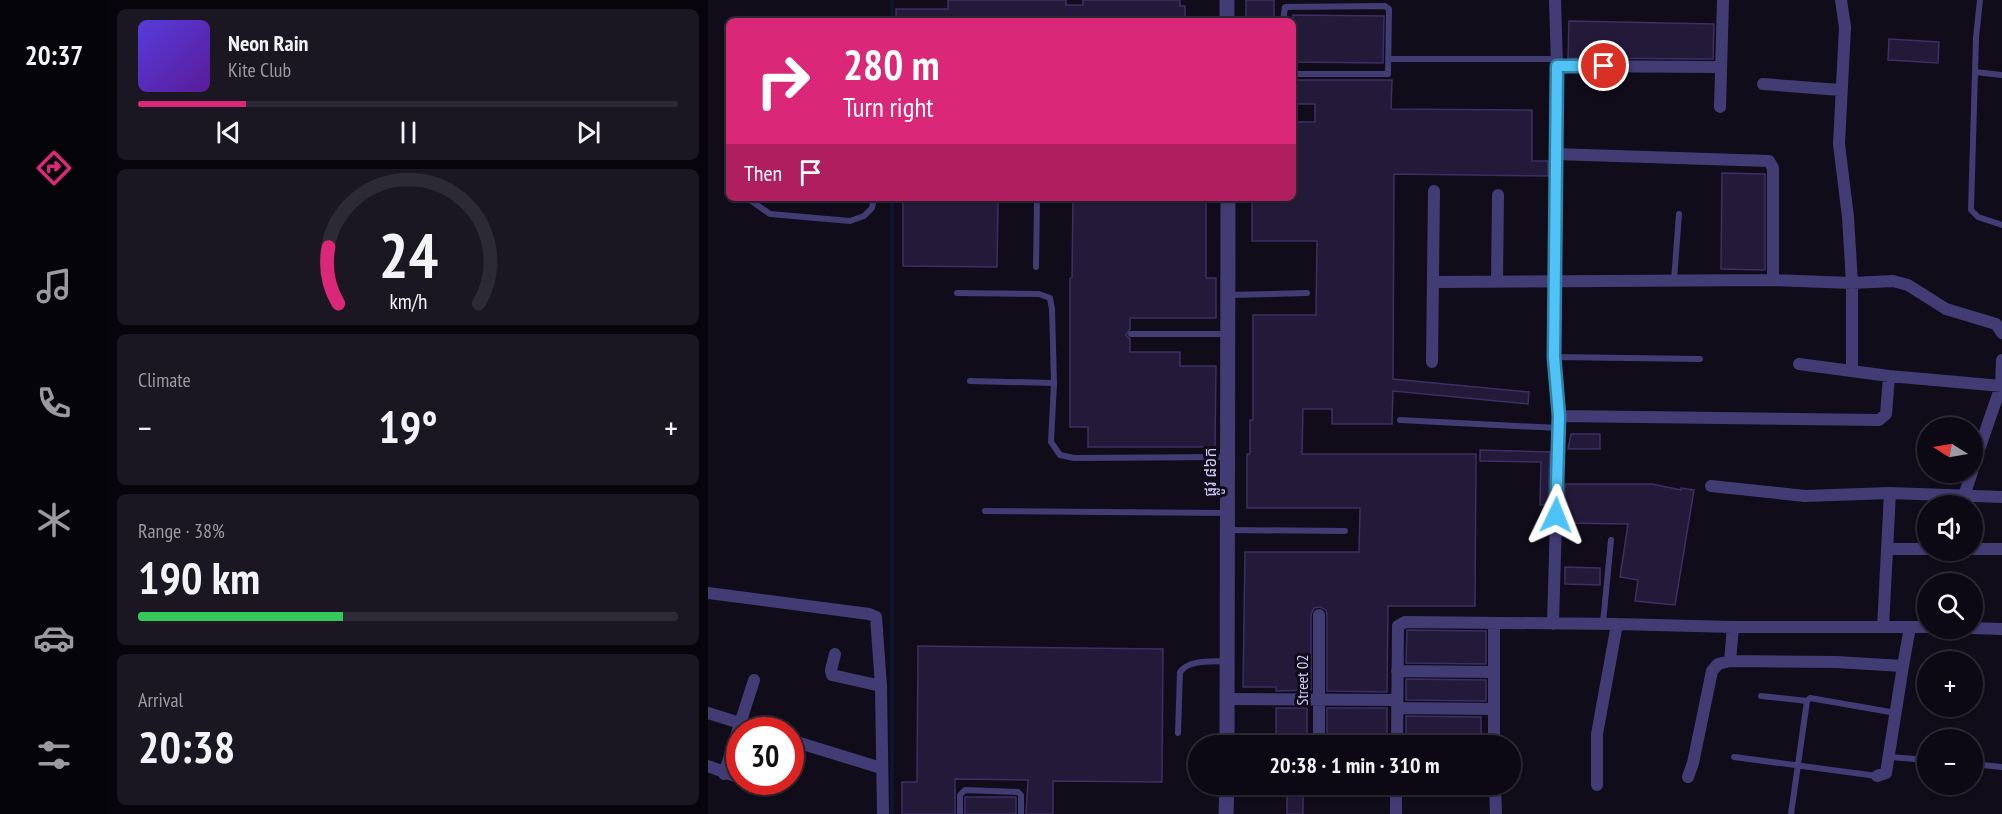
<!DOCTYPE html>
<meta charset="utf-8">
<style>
:root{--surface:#0c0914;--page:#1a1722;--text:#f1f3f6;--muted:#9a9aa0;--line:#2c2a34;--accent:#db2777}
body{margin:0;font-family:"PT Sans Narrow","Noto Sans Khmer",sans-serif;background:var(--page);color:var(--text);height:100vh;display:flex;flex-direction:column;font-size:22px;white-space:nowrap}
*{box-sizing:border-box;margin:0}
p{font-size:20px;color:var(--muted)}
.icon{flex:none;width:33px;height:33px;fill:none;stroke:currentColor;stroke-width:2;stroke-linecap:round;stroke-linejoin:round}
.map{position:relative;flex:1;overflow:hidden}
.drawer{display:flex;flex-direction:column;gap:9px;padding:9px;background:#07050b;width:600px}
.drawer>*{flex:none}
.hud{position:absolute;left:18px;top:18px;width:570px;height:183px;border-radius:9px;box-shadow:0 2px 4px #0004,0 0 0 2px var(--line);background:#db2777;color:#fff;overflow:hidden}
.needle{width:39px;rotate:281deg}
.buttons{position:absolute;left:1209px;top:417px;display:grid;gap:12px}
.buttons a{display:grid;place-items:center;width:66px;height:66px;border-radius:50%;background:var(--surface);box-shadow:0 2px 4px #0004,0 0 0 2px var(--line);font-size:30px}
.speed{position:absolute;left:18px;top:717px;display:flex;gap:12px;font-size:30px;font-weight:700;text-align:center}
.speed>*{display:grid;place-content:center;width:78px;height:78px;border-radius:50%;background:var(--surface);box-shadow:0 2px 4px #0004,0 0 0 2px var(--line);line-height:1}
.speed .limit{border:9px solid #d22;background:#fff;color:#111}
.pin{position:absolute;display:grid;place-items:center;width:51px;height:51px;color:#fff;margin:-26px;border:3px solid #fff;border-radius:50%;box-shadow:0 2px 6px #0007}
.me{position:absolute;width:66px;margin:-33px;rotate:2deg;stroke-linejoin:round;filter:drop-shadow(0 0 4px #0008)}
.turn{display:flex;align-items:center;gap:21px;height:126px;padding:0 18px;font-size:27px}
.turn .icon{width:78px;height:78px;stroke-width:2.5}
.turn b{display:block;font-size:42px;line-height:51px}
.then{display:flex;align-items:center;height:57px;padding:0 18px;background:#0003;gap:12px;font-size:22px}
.big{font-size:45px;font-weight:600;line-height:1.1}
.drawer .widget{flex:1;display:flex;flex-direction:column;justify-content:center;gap:9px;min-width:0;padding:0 21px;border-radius:9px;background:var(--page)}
.drawer .dial{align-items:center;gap:0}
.dial svg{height:156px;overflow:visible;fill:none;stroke:var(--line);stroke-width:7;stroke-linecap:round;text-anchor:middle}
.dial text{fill:var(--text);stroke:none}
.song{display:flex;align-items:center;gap:18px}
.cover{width:72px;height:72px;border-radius:9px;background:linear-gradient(135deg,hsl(250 70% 55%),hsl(270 70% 35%))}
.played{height:6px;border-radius:3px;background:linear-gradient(90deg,var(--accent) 20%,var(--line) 20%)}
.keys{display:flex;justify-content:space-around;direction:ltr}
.heat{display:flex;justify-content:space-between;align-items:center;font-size:33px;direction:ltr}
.charge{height:9px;border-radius:4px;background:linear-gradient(90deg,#34c759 38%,var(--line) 0)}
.trip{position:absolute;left:480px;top:735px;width:333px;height:60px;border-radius:30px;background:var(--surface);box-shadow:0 2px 4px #0004,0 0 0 2px var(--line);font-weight:600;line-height:60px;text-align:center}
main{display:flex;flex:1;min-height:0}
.tabs{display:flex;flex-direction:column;width:108px;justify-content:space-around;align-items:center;background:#050408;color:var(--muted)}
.tabs .icon{width:42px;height:42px}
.tabs .on{color:var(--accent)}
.tabs b{font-size:27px;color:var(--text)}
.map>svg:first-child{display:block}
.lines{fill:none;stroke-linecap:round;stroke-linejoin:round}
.stream{stroke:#0c1833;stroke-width:3}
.building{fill:#231a39;stroke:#3c2f63;stroke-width:1.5}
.service{stroke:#423c75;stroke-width:6}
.minor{stroke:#423c75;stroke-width:12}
.tertiary{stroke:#423c75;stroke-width:15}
.route-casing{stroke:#337fa1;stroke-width:15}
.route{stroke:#4fc3f7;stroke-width:10}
.labels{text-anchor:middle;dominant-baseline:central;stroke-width:6;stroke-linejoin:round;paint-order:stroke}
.street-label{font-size:16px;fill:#d3cbfa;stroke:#100c1a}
</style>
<main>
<nav class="tabs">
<b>20:37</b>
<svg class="icon on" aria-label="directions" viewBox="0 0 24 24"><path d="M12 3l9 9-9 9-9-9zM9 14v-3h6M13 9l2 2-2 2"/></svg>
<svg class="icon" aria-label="music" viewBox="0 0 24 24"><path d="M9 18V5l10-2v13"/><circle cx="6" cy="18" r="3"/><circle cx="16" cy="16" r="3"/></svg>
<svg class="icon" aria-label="phone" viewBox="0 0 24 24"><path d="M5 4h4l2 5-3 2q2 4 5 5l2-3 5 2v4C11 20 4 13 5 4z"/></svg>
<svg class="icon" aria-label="climate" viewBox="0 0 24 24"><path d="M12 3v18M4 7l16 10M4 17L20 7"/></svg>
<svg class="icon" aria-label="car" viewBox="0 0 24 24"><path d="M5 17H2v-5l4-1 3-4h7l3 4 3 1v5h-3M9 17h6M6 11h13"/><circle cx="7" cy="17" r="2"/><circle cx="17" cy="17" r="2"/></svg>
<svg class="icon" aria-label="filters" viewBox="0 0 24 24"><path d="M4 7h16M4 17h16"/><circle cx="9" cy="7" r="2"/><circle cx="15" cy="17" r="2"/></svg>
</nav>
<section class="drawer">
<div class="widget">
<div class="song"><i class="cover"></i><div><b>Neon Rain</b><p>Kite Club</p></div></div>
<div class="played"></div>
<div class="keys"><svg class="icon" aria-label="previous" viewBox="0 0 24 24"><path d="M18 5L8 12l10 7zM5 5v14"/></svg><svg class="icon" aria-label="pause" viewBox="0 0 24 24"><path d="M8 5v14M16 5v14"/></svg><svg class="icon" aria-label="next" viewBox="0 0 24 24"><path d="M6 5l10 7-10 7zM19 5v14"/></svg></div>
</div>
<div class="widget dial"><svg viewBox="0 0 100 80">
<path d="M14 69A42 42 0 1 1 86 69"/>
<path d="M14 69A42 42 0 0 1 9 40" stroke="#db2777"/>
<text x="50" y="56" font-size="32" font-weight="700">24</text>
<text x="50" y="72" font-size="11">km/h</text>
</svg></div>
<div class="widget"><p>Climate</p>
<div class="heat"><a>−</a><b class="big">19°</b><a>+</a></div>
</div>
<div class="widget"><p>Range · 38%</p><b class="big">190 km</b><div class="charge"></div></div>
<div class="widget"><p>Arrival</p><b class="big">20:38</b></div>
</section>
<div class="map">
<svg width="1294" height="814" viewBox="0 0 1294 814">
<rect width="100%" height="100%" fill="#100c1a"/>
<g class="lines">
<path class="stream" d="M184,21V0
M184,814V198"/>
</g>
<path class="building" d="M240,0H358V5H375V0H472V6H477V21H361V19H321V21H188V9H240Z
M538,0H566V21H538Z
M585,15L676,16L675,63L585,62Z
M861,21L1006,24L1005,59L860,58Z
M1181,39L1231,42L1230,63L1180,60Z
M585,80H684L683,109L824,110V161H840V176L686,174L685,379L821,392L820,404L685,391L684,424H624V409H595L594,454H768L767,606H680L679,692L619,691V615L618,610L612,607L606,608L603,615V690L568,691V687H535L537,552H651L652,508H539V454H542V420H545V315H608L609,241H544V198H585V122H607V104H585Z
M1014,173L1057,174V270L1013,269Z
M195,198H290L289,267L195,266Z
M365,198H498V278H508V318H422V329L418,335L422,339V352H472V366H508L507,447H380V427H362V278H364Z
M863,434H892V449H860Z
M772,450L842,452L840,505H832L833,462L772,461Z
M857,484H944L973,490V488L986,490L967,605L927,601L930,580L912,577L920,524L856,523Z
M857,567L892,568V585L857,584Z
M699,630L778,631V664L698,663Z
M210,646L455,649L454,782L345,781V814H318L320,780L247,779V814H194V782H209Z
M698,679L778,680V701L698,700Z
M568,708H599V746H568Z
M619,708H679V746H619Z
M698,716L773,717V735H698Z
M579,784H595V814H579Z
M696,784H739V795L696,794Z
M257,797H308V814H257Z"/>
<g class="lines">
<path class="service" d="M1272,0L1268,38L1263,210L1270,217L1294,225
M575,21L577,7L677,6L681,9L680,74H585
M681,59H848
M1267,72L1294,75
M39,198L62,214L142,221L156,216L164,208L166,198
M328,267L329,198
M966,280L971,214
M249,293L331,294L342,298L344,309L346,383L343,442L352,455L366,458L518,457
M521,295L599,293
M423,334H520
M846,357L992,359
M262,381L346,383
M692,420L850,428
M277,511L519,513
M520,530L637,531
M895,623L903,540
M1053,696L1099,701
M470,733L472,672C482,659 502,662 517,661
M1026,757L1169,776
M1182,757L1220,760
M1264,764L1294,767
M252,814V795L257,790L310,792L313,795V814
M1083,814L1099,701L1102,698L1188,713"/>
<path class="minor" d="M1133,0L1137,27L1131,144L1140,217L1144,283V370
M849,66L1012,67
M1055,84L1132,90
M1012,107L1015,0
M847,154L1061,161L1065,168V280
M789,281L790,195
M725,282L1065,280L1144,283L1185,281L1200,285L1238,309L1288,324L1294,333
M724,362L726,191
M1091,364L1181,376L1294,386
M851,416L1171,420L1178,414L1181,376
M1264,470L1293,386L1294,360
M1003,486L1097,496L1182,493L1294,497
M1256,496L1264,472
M1180,549H1220
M1264,549H1294
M0,593L161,614L168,617L173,686L175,814
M611,615V746
M845,624L851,416L846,357L849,66L847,0
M1175,627L1182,493
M1264,628L1294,629
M127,654L123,670L124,675L173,686
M1022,661L1128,662L1195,666L1202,627
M689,671L786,672
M519,699L689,700
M689,708L786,709
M0,713L54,730
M82,740L173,768
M689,746L690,626L697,622L909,624L1025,627H1220
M786,746V624
M0,766L32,778
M16,774L46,680
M1169,776L1178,773L1195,666
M980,777L985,763L1004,671L1010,664L1022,661L1025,627
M42,782L54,785
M787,784L788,814
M889,785V734L909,624
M688,814V784"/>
<path class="tertiary" d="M519,0V21
M519,746L520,198
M518,814L519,784"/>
</g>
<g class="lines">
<defs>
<path id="route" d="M848,515L851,416L846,357L849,66H896"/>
</defs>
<use href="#route" class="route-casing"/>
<use href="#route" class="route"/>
</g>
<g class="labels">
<g class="street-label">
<text transform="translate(502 472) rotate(-90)">ផ្លូវ ៨៦ក</text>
<text transform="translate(594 680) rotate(-90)">Street 02</text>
</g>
</g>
</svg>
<div class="buttons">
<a><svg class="needle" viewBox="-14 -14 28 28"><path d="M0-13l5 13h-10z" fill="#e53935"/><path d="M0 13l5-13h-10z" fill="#9a9aa0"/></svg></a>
<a><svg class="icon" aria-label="sound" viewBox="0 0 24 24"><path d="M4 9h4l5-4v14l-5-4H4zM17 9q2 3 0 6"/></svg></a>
<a><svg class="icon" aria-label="search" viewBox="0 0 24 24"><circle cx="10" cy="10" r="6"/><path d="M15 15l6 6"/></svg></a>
<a>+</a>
<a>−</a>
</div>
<div class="speed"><div class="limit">30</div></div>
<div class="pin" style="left:896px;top:66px;background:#d93025"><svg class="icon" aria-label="arrive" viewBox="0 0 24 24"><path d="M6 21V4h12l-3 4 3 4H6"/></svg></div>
<svg class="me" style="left:848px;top:515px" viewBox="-20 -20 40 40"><path d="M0-17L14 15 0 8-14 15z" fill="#4fc3f7" stroke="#fff" stroke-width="4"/></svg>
<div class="trip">20:38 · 1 min · 310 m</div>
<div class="hud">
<div class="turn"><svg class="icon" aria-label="right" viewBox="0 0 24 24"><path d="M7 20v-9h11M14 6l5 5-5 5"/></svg><div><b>280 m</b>Turn right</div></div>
<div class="then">Then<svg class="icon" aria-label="arrive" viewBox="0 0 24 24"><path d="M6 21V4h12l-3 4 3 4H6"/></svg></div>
</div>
</div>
</main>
